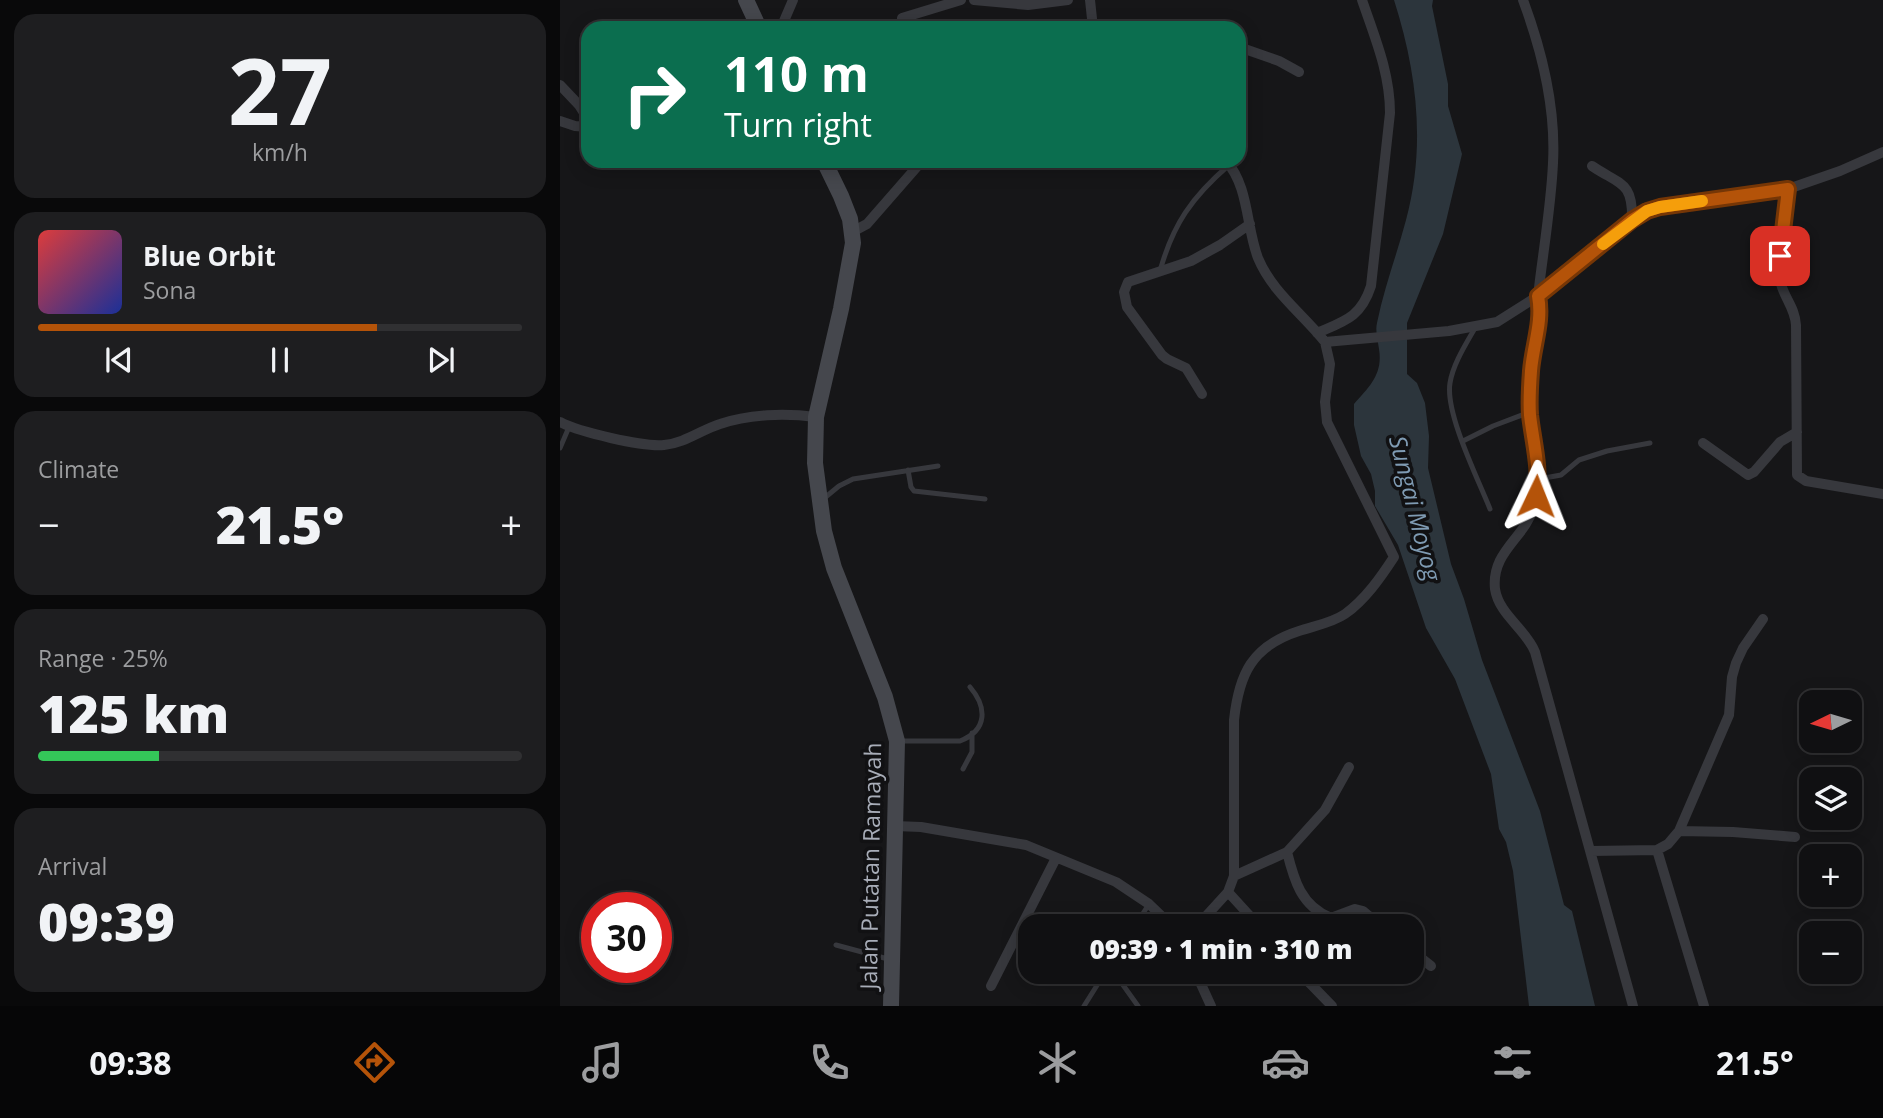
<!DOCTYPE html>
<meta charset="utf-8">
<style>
:root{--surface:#101012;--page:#1e1e20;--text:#f1f3f6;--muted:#9c9d9f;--line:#303032;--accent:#b45309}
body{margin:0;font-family:"Open Sans",sans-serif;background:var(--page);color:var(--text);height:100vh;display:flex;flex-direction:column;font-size:26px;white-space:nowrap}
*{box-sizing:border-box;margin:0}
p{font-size:23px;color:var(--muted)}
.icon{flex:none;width:38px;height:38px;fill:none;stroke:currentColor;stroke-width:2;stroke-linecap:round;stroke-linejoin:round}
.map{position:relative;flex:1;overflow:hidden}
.side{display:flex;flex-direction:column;gap:14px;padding:14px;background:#09090a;width:560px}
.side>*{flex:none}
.hud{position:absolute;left:21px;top:21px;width:665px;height:147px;border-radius:21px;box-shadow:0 4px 18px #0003,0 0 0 2px var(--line);background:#0b6e4f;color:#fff;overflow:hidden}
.needle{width:46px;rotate:265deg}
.fabs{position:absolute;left:1239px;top:690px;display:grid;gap:14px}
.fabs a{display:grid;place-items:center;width:63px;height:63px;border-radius:14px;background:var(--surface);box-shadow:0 4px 18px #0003,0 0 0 2px var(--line);font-size:35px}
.speed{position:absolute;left:21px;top:892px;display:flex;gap:14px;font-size:35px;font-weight:700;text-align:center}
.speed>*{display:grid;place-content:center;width:91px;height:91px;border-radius:50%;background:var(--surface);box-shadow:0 4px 18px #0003,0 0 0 2px var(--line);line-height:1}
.speed .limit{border:10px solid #d22;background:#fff;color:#111}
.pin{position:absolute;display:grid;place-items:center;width:60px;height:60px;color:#fff;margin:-30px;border-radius:14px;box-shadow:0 4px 10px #0006}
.me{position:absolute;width:77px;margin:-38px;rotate:2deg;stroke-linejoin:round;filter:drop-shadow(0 0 5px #0008)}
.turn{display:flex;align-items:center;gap:24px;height:147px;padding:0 28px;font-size:32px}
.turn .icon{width:91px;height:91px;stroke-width:2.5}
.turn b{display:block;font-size:49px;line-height:60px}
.big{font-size:52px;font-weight:800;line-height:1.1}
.side .card{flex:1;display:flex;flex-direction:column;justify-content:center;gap:10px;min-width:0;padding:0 24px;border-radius:21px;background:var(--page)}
.side .dial{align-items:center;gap:0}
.dial b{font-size:91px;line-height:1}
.song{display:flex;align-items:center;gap:21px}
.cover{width:84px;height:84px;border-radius:10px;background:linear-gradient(135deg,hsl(0 70% 55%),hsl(230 70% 35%))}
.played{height:7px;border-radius:4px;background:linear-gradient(90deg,var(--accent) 70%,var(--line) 70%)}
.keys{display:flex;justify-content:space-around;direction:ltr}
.heat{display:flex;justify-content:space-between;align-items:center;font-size:38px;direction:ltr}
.charge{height:10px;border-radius:5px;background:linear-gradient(90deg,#34c759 25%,var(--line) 0)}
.trip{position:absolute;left:458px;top:914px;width:406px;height:70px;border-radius:21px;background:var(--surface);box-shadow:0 4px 18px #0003,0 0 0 2px var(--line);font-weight:800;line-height:70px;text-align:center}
.dock{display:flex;height:112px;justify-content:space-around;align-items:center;background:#060607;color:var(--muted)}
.dock .icon{width:49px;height:49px}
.dock .selected{color:var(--accent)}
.dock b{font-size:32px;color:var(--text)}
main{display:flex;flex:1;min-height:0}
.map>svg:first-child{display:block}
.water{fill:#2c353c}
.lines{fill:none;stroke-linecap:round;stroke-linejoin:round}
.service{stroke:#37383d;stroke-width:5}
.minor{stroke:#37383d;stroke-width:10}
.secondary{stroke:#45474d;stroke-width:16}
.route-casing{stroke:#753606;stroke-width:18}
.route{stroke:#b45309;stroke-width:12}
.slow{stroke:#f59e0b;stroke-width:12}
.labels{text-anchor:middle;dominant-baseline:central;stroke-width:7;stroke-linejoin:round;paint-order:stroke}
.street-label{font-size:23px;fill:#a8adb8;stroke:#111113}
.water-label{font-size:24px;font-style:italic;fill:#7f9bb3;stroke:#111113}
</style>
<main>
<section class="side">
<div class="card dial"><b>27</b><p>km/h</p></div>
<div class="card">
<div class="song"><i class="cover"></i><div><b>Blue Orbit</b><p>Sona</p></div></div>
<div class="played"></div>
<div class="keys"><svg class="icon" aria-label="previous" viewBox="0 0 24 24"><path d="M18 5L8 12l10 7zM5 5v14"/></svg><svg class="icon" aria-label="pause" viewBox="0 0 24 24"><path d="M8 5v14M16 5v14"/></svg><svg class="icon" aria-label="next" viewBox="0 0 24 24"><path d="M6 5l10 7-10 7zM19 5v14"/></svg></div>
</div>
<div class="card"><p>Climate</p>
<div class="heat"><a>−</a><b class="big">21.5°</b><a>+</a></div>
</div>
<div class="card"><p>Range · 25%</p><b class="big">125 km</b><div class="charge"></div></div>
<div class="card"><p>Arrival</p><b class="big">09:39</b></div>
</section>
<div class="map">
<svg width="1323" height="1006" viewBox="0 0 1323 1006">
<rect width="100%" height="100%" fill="#161618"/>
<path class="water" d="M834,0H873L872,6L888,84V106L902,154L883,234L847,323V374L857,383L865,403L869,436L868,468L891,564L904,599L922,660L980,811L1004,905L1012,911L1035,1006H969L953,871L946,842L939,829L931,774L895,679L866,628L838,545L815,506V491L811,474L801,456L794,425V404C810,386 823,374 819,349C818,341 815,331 817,323C824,288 837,254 846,220C866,146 857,72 834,0Z"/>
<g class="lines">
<path class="service" d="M600,271C613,224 632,197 669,165
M915,328C906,344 893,364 890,383C885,413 918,479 930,509
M903,441L933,426L970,412
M0,448L9,427
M348,470L351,487L354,491L425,499
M979,479L1001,475L1019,460L1047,451L1090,443
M262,500L279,486L293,479L378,466
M341,741H400C428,730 427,707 410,687
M403,769L412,752V733
M575,926L589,904
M276,945L328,959
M553,971L578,1006
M524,1006L546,971"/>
<path class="minor" d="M414,0L468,5L508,0
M530,0L533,28
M963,0C982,51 996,107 993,163C991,207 983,252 978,296C983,322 974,344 971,370C967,409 977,440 979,477C979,487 975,499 973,508C966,537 931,551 935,589C939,615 966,629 975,652L1073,1006
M342,18L401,0
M221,28L233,0
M679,47L719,61L739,72
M0,85L19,105L28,119
M0,121L15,126L28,127
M666,161C689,186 686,227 698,258C712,292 743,314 765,342L889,331L937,322L978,296L1087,211L1120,204L1228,189L1280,171L1323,152
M1032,166C1060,185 1073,181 1072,220
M1228,189C1224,219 1215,254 1221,284C1225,299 1235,308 1236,325L1237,475L1246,481L1323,494
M292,232L307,224L362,161
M757,333C785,321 801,317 811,286L830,113C830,73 815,38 802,0
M642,394L626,368L607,359L602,355L567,307L564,292L568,282L631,261L660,245L690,224
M0,422C19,432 82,447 104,445C125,443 141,430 160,424C189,414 225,413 256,417
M1143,443L1188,475L1194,472L1220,442L1237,432
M335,826L361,827L466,845L556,882L589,904L612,926
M1119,831L1173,832L1235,837
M1097,850L1144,1006
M1031,851L1097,850L1108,844L1119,831L1169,715L1172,677L1176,663L1183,648L1203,619
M727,852C734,880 741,906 771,918L795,909L803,911L821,926
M674,876L727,852L765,810L789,767
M668,892L699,926
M637,926L668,892L674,876V720C679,674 692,646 739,631C754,626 772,623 785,614C805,600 821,577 834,557L767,422L765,402L770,364L765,342
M852,951L871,966
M635,971L651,1006
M738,971L772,1006
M431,986L496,858"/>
<path class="secondary" d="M186,0L199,28
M264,161L281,196L290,219L293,243L281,309L256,417L255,463L264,531L274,568L325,697L337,741L331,1006"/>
</g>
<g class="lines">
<defs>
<path id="route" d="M976,496C981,469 973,442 970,415C969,401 970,385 971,371C973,345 983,322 978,296L1072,220L1087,211L1100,207L1228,189L1220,256"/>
</defs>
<use href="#route" class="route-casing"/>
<use href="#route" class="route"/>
<path class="slow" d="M1043,244L1087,211L1100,207L1142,201"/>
</g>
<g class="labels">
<g class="street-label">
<text transform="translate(310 866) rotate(-89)">Jalan Putatan Ramayah</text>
</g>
<g class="water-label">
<text transform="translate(856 508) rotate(76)">Sungai Moyog</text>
</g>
</g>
</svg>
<div class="fabs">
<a><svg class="needle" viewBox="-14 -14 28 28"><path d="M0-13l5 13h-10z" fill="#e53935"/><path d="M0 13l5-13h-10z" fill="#9c9d9f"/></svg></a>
<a><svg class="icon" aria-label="layers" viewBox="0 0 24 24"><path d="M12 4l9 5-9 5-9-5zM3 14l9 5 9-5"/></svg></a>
<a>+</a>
<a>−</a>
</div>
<div class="speed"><div class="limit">30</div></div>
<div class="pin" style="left:1220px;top:256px;background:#d93025"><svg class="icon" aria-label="arrive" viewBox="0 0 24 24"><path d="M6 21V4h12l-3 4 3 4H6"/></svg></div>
<svg class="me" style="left:976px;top:496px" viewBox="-20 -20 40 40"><path d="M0-17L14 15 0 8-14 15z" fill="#b45309" stroke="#fff" stroke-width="4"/></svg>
<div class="trip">09:39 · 1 min · 310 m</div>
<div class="hud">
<div class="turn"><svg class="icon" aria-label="right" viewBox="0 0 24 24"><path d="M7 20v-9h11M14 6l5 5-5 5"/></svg><div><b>110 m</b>Turn right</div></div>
</div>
</div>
</main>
<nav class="dock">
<b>09:38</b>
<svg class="icon selected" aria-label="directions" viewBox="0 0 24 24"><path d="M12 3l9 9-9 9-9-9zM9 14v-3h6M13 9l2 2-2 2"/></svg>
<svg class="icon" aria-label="music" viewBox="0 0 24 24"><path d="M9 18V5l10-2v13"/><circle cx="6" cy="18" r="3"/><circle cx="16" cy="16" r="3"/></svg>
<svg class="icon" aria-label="phone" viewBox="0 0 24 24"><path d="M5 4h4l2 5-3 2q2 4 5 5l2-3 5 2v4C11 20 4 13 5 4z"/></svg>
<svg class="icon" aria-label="climate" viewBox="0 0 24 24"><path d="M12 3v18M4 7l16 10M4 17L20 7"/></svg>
<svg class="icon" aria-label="car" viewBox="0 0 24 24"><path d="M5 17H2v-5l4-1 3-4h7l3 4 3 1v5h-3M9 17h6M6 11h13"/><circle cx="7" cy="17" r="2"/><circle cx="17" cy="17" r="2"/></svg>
<svg class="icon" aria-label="filters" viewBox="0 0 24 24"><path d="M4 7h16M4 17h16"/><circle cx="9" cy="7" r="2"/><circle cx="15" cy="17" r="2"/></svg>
<b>21.5°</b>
</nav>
